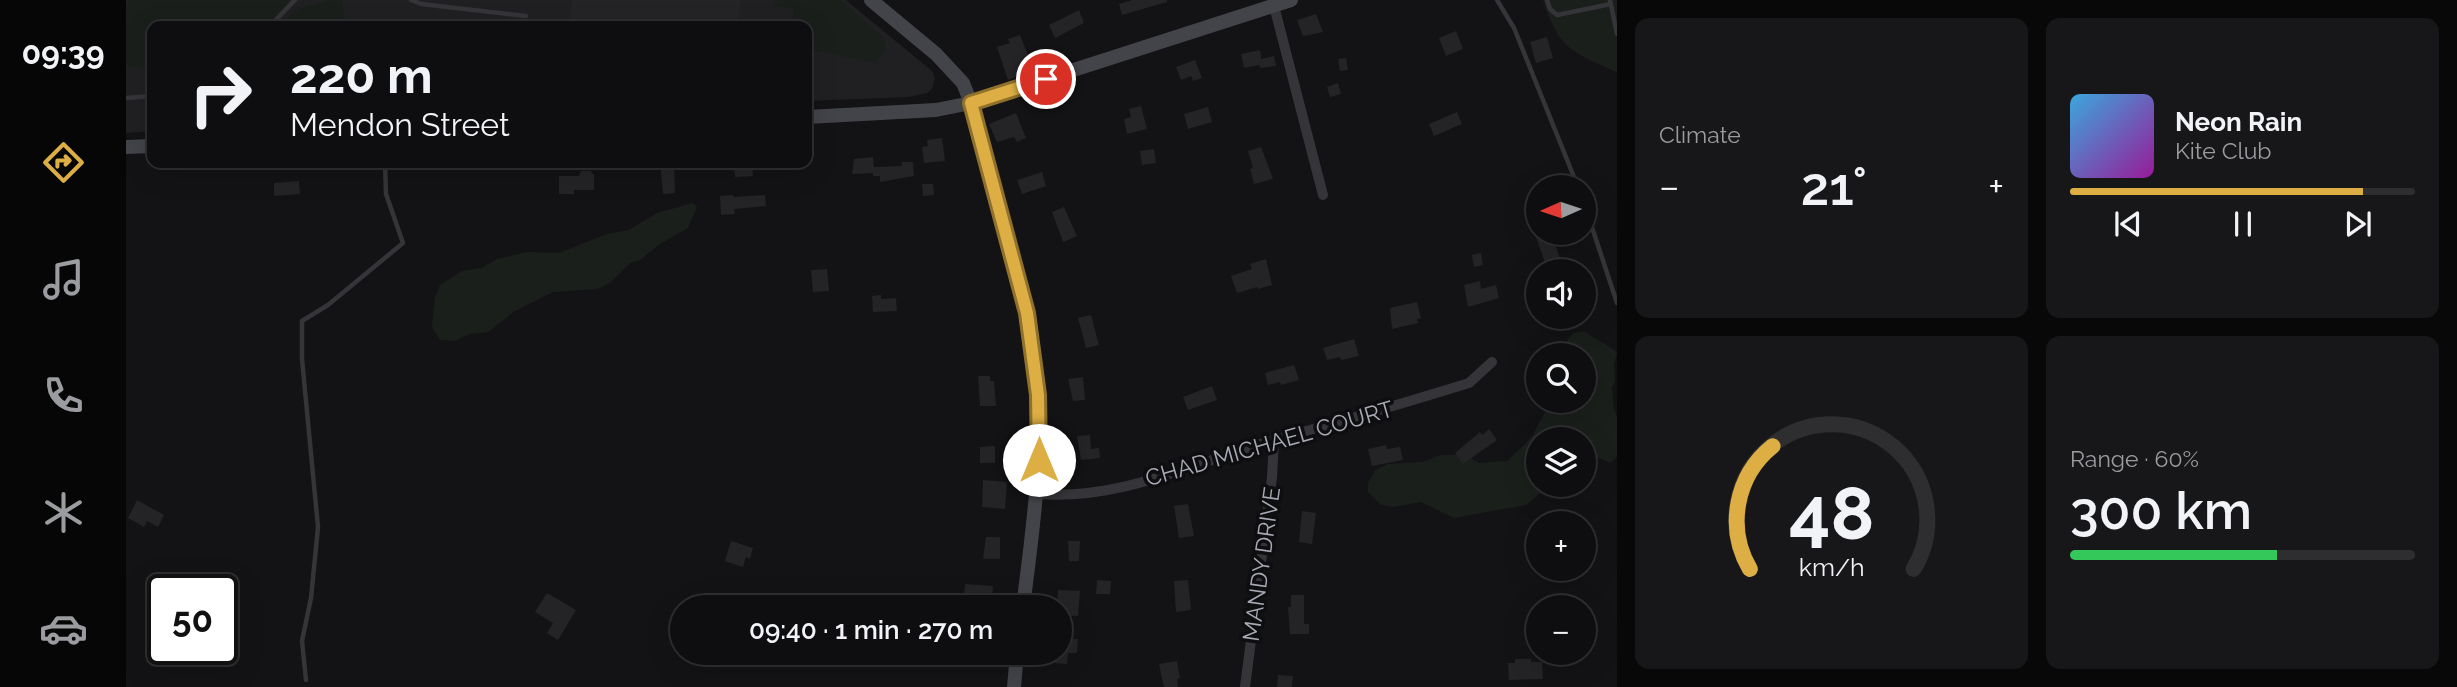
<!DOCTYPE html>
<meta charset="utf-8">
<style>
:root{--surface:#0e0e10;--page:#171719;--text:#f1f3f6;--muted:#9b9c9f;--line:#2e2e30;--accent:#dcae44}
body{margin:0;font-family:Raleway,sans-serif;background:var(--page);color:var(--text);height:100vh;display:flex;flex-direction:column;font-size:26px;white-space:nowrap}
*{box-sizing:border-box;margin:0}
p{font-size:23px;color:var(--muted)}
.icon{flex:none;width:38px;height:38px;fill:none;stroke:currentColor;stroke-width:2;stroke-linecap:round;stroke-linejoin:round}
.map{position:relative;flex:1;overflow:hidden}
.sheet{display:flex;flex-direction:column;gap:18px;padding:18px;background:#080809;width:840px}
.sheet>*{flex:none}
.guide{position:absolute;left:21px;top:21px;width:665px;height:147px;border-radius:14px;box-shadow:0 7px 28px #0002,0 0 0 2px var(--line);background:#0e0e10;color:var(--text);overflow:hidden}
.needle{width:46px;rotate:267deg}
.tools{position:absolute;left:1400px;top:175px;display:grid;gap:14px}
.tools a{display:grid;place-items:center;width:70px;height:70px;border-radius:50%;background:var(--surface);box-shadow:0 7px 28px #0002,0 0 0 2px var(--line);font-size:35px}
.speed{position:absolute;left:21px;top:574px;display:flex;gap:14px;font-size:35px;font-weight:700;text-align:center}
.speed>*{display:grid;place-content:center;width:91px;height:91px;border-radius:50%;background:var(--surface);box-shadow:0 7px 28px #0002,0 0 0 2px var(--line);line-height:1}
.speed .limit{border:4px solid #111;border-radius:10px;background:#fff;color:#111}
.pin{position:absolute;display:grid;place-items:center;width:60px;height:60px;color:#fff;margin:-30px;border:4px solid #fff;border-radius:50%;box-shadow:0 2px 7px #0007}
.me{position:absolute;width:77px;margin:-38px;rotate:0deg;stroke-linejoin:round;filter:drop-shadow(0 0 5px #0008)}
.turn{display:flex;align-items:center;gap:24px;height:147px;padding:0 28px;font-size:32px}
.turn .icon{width:91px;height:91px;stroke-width:2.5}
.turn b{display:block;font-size:49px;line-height:60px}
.big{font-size:52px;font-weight:600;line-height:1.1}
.sheet .card{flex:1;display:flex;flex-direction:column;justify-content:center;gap:10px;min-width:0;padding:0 24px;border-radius:14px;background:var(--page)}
.sheet .dial{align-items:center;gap:0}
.dial svg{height:182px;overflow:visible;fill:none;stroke:var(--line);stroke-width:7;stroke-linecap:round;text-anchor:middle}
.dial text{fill:var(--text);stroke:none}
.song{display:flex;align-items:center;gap:21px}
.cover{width:84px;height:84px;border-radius:10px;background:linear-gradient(135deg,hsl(200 70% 55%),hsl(300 70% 35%))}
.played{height:7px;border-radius:4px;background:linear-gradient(90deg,var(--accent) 85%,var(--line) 85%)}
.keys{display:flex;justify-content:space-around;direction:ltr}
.heat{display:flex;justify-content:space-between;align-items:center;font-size:38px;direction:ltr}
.charge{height:10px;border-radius:5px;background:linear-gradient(90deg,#34c759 60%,var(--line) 0)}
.sheet .tiles{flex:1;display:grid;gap:18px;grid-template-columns:repeat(2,1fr)}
.trip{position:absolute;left:544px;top:595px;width:402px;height:70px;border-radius:35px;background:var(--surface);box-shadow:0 7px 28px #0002,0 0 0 2px var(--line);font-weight:600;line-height:70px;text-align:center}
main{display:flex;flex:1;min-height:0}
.tab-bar{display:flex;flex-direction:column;width:126px;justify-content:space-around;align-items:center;background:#060606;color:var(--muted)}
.tab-bar .icon{width:49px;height:49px}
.tab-bar .selected{color:var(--accent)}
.tab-bar b{font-size:32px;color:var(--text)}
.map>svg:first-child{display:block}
.built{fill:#202022}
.green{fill:#1a1f1b}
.building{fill:#242326}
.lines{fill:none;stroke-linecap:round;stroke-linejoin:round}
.lane{stroke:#353539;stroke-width:4.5}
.street{stroke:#353539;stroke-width:10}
.secondary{stroke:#434449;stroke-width:14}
.route-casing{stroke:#8f712c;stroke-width:18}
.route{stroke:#dcae44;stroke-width:12}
.labels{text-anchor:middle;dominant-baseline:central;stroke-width:7;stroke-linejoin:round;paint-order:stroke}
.street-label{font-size:23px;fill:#a7aab4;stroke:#0e0e10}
</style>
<main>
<nav class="tab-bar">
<b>09:39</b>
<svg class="icon selected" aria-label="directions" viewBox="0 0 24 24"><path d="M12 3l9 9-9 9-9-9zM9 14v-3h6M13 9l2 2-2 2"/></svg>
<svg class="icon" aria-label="music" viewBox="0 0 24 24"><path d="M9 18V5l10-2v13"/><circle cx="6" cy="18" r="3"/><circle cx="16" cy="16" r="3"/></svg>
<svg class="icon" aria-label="phone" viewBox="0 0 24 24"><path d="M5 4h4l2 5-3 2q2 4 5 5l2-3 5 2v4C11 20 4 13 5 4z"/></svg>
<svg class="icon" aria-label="climate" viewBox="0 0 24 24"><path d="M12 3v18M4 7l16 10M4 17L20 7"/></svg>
<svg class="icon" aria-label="car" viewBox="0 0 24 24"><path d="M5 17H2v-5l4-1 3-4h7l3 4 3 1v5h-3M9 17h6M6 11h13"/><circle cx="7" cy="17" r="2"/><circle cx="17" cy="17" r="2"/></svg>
</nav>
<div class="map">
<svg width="1491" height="687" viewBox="0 0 1491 687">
<rect width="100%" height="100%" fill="#131315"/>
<path class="built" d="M0,0H720L806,71L809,78L806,89L801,93L783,97L681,101V26H26V131L0,133Z"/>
<path class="green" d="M3,0H163L141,26H26V69L0,65V9Z
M203,0H216L220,26H150L171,10Z
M649,0H714L758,38L759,50L749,63L681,49V26H665L668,8L648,6Z
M1417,0H1491V72C1445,52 1433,49 1417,0Z
M567,203L571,207L562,228L534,244L514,260L504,263L485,282L471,289L427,292L389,311L362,332L344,334L329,341L314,340L306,327L309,297L314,285L336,271L356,268L371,259L401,252L433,253L481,234L503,230L531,213Z
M1458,331L1491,352L1488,364L1489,381L1486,388L1488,409L1491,416V457L1484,463L1462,453L1458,454V439H1412V485H1417L1412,495L1400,505L1328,518L1295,502L1267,507L1255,505L1242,492V483L1249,470L1262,464L1297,462L1314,455H1339L1353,463L1381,461L1405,438L1419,412L1418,401H1458V355H1435L1439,343L1447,333Z"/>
<path class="building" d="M446,0H615L611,26H443Z
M1006,0H1041V2L996,15L993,4Z
M953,10L958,23L929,38L923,25Z
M1190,14L1197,32L1177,36L1171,20Z
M1330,31L1337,49L1320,56L1313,38Z
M894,35L908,71L882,80L871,47L884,43L882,39Z
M1421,37L1427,58L1410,63L1404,42Z
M1134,50L1135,59L1148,56L1150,66L1134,68L1133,65L1118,68L1115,54Z
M1220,58L1222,70L1214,71L1212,59Z
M1069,60L1076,78L1067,81L1065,76L1055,80L1050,67Z
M1212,83L1215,94L1204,97L1201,87Z
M1015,106L1021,129L1001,134L998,119L1005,117L1003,109Z
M1082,107L1086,122L1062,129L1058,114Z
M1331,112L1336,124L1308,136L1303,124Z
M890,113L900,138L891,142L888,137L871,142L863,124Z
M816,138L819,161L798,163L796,147L802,146L801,140Z
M1135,147L1147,179L1128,184L1124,169L1127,168L1122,151Z
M1028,149L1030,163L1016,165L1014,151Z
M747,157L748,167L776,166V162H787L788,176L754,182V176H747V173L726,174L728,159Z
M534,163H548L549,193L537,194Z
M608,163H626L627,176L609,177Z
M455,171H465L466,174H468V190H448V194H433V176H453Z
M916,172L920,186L896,194L891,180Z
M173,181L174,194L148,196V183Z
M796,184H807L808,195L797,196Z
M607,195L608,197L639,195L640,206L608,209L609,214L595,215L594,196Z
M938,207L951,236L937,242L926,212Z
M1425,233L1434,258L1419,263L1410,237Z
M1355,253L1357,265L1348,267L1346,255Z
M1140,259L1146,285L1132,289L1131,287L1111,293L1105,276L1126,269L1124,264Z
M701,269L703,291L687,292L685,270Z
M1354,281L1355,289L1370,285L1373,298L1342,307L1338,285Z
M755,295V299L770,298L771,311L747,312L746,296Z
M1291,302L1295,318L1291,319L1292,323L1266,329L1264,308Z
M965,315L973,345L960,348L952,318Z
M1228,339L1233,356L1215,360L1214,357L1201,360L1197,348Z
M1168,365L1173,380L1155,385L1154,382L1142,385L1139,373Z
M852,376H864V381H868L870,406H854Z
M957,377L959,400L947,401L942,379Z
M1086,386L1091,400L1062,410L1057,397Z
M1363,429L1371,440L1337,464L1329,453L1354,432L1356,435Z
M964,435L965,449L973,448L974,458L955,460L951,436Z
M1260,445L1261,449L1274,447L1277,460L1246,466L1242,449Z
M869,446V463H854V447Z
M857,480L881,482L879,509L856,507Z
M11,500L38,515L32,527L21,521L18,527L2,518Z
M1062,504L1068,536L1053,538L1048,506Z
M1176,511L1190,513L1186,544L1173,542Z
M860,537H874V559H857Z
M605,541L627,548L624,559L620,557L617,567L599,561Z
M942,541H954L953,561H943Z
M971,580L985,581L984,594H970Z
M1062,580L1065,610L1050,612L1048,581Z
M839,584L867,586L865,607H851L852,600L838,596Z
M932,590L954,591L952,616L934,615V607H931Z
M421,593L450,610L432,640L421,633L427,623L409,612Z
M1165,595H1178V624H1183V634H1164L1162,607H1165Z
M934,638L952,639L951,653H942L941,664L927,663V653H934Z
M845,653H858L860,667L844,666Z
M1389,659H1405V662H1416L1417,679L1383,680L1382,663H1389Z
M1051,661L1054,678L1051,679L1052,687H1038L1033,664Z
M1152,675L1167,676L1166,687H1151Z"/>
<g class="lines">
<path class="lane" d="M285,0L295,4L400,16
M1371,0L1388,28L1452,187
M1421,0L1424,9L1431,15L1485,4
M1484,0L1491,34
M144,26L169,0
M0,98L26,96
M1458,203L1491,303
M180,680L176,641L185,598L192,527L176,359V321L202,305L277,243L260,194L259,163"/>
<path class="street" d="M1148,6L1197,195
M911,494C993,501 1071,462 1148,440C1214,422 1278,403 1343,383L1366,362
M1119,687L1146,477L1148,440"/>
<path class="secondary" d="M745,0L810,54L837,83L845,103C866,191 899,278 909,368C919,449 907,527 897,607
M681,117L810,110L845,103L1165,0
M0,147L26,146
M888,687L891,653"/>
</g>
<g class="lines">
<defs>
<path id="route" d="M913,460L912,395L901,313L845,103L920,79"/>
</defs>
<use href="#route" class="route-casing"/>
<use href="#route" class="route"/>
</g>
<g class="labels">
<g class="street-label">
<text transform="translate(1143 443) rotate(-16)">CHAD MICHAEL COURT</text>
<text transform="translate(1135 564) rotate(-82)">MANDY DRIVE</text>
</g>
</g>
</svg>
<div class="tools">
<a><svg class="needle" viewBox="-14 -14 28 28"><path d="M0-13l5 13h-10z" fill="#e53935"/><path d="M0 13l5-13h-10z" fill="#9b9c9f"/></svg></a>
<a><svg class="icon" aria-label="sound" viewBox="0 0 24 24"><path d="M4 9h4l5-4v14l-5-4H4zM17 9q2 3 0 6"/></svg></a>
<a><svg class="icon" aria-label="search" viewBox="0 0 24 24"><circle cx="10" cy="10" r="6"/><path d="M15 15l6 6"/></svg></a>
<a><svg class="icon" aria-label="layers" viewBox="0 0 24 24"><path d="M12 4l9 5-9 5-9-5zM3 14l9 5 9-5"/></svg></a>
<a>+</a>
<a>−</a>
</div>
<div class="speed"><div class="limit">50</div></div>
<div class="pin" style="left:920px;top:79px;background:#d93025"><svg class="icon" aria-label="arrive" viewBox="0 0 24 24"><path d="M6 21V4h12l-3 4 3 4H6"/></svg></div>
<svg class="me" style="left:913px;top:460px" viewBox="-20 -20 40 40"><circle r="19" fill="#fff"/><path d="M0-13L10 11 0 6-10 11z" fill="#dcae44"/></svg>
<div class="trip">09:40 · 1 min · 270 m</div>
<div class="guide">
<div class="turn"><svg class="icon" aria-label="right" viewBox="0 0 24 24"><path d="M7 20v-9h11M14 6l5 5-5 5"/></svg><div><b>220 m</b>Mendon Street</div></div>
</div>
</div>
<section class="sheet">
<div class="tiles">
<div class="card"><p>Climate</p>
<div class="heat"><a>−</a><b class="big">21°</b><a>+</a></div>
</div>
<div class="card">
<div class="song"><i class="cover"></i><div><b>Neon Rain</b><p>Kite Club</p></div></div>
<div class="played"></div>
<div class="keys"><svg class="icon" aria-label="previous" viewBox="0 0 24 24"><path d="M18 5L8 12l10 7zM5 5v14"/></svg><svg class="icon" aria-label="pause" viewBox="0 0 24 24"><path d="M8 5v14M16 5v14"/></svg><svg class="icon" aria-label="next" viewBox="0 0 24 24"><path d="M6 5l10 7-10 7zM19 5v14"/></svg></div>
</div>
<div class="card dial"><svg viewBox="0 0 100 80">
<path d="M14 69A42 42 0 1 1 86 69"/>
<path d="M14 69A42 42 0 0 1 24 15" stroke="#dcae44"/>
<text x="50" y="56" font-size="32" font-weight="700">48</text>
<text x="50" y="72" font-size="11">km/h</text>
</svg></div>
<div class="card"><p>Range · 60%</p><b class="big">300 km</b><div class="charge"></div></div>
</div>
</section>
</main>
